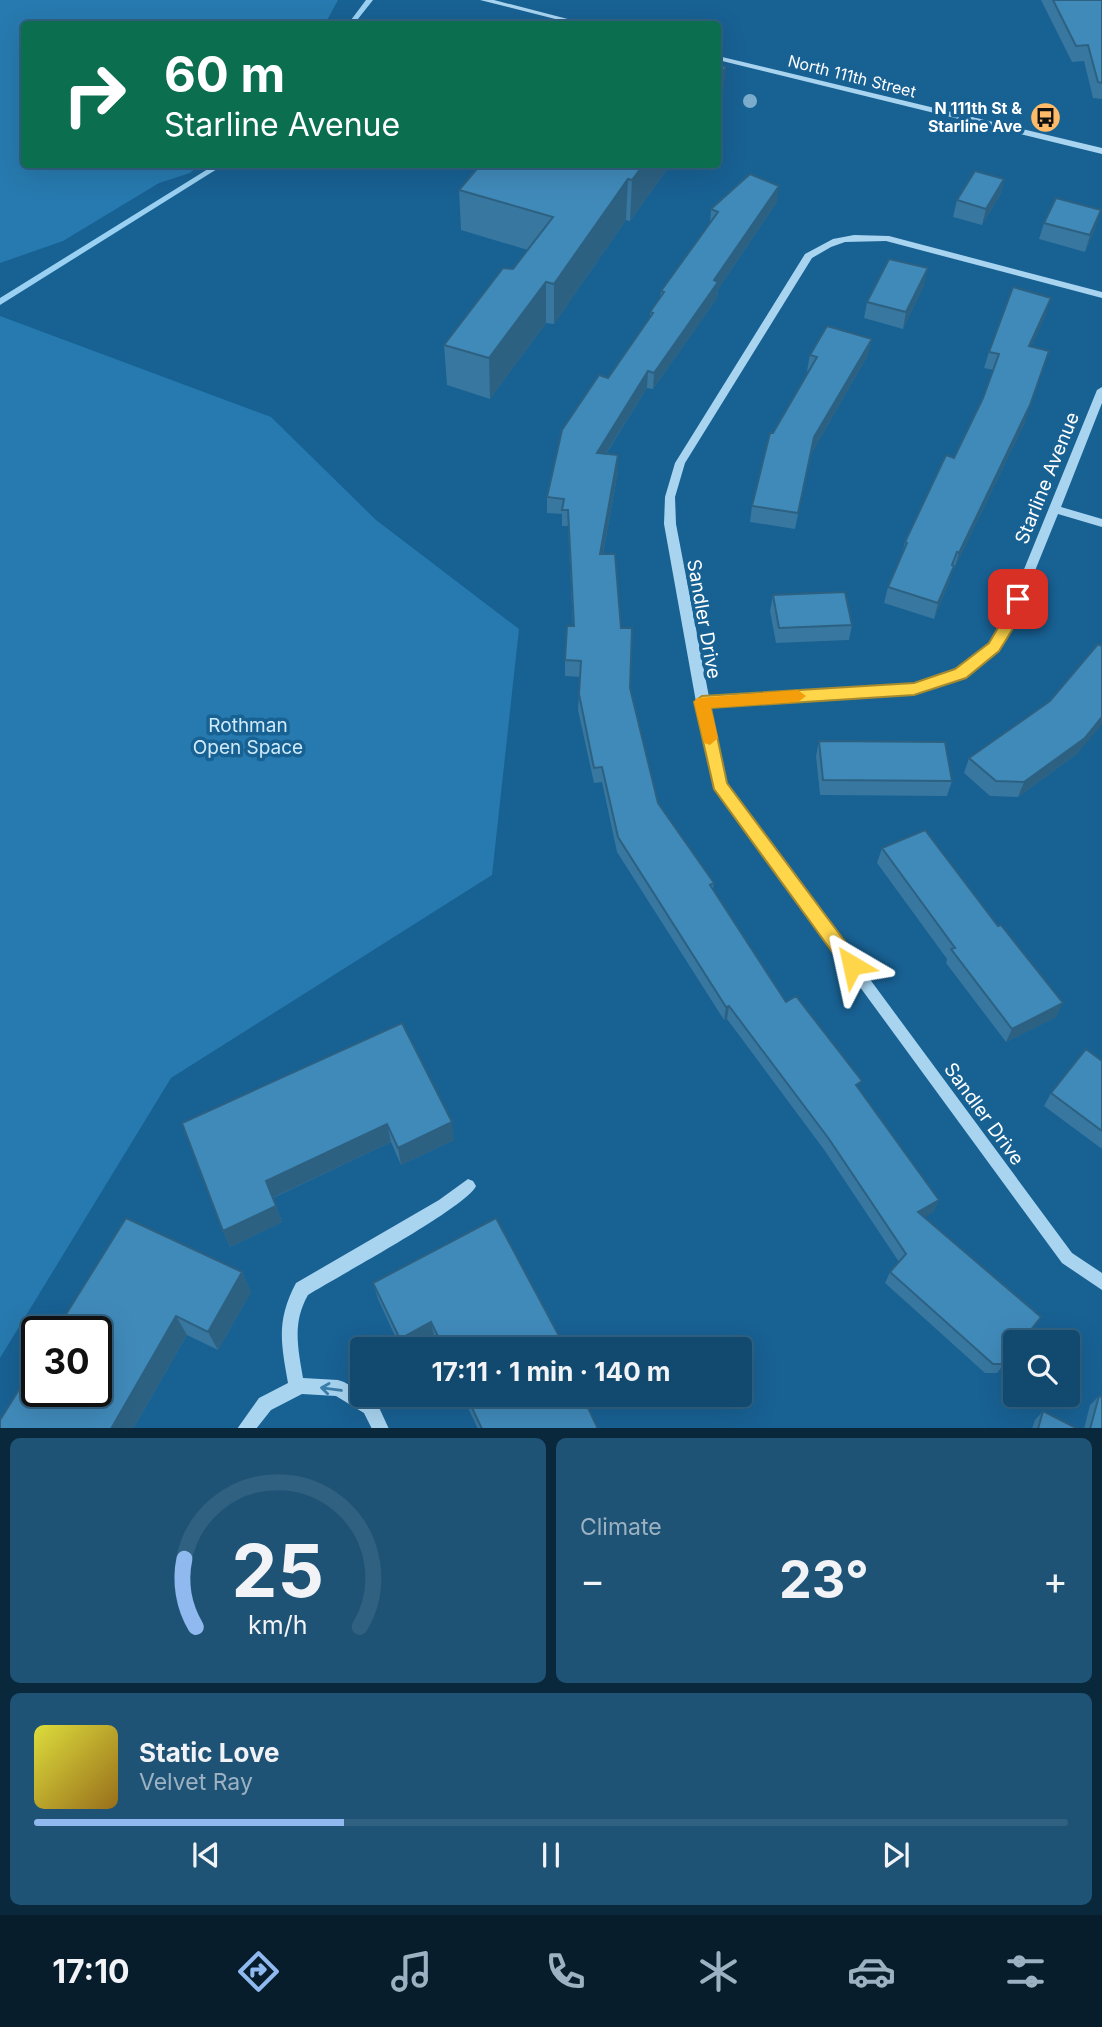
<!DOCTYPE html>
<meta charset="utf-8">
<style>
:root{--surface:#12496e;--page:#1f5376;--text:#f1f3f6;--muted:#9cb2c2;--line:#316181;--accent:#90b9f0}
body{margin:0;font-family:Inter,sans-serif;background:var(--page);color:var(--text);height:100vh;display:flex;flex-direction:column;font-size:26px;white-space:nowrap}
*{box-sizing:border-box;margin:0}
p{font-size:23px;color:var(--muted)}
.icon{flex:none;width:38px;height:38px;fill:none;stroke:currentColor;stroke-width:2;stroke-linecap:round;stroke-linejoin:round}
.map{position:relative;height:1428px;overflow:hidden}
.details{display:flex;flex-direction:column;gap:10px;padding:10px;background:#0a283c;flex:1}
.details>*{flex:none}
.banner{position:absolute;left:21px;top:21px;width:700px;height:147px;border-radius:7px;box-shadow:0 7px 28px #0002,0 0 0 2px var(--line);background:#0b6e4f;color:#fff;overflow:hidden}
.tools{position:absolute;left:1003px;top:1330px;display:grid;gap:14px}
.tools a{display:grid;place-items:center;width:77px;height:77px;border-radius:7px;background:var(--surface);box-shadow:0 7px 28px #0002,0 0 0 2px var(--line);font-size:35px}
.speed{position:absolute;left:21px;top:1316px;display:flex;gap:14px;font-size:35px;font-weight:700;text-align:center}
.speed>*{display:grid;place-content:center;width:91px;height:91px;border-radius:50%;background:var(--surface);box-shadow:0 7px 28px #0002,0 0 0 2px var(--line);line-height:1}
.speed .limit{border:4px solid #111;border-radius:10px;background:#fff;color:#111}
.pin{position:absolute;display:grid;place-items:center;width:60px;height:60px;color:#fff;margin:-30px;border-radius:14px;box-shadow:0 4px 10px #0006}
.me{position:absolute;width:77px;margin:-38px;rotate:324deg;stroke-linejoin:round;filter:drop-shadow(0 0 5px #0008)}
.turn{display:flex;align-items:center;gap:24px;height:147px;padding:0 28px;font-size:32px}
.turn .icon{width:91px;height:91px;stroke-width:2.5}
.turn b{display:block;font-size:49px;line-height:60px}
.big{font-size:52px;font-weight:700;line-height:1.1}
.details .widget{flex:1;display:flex;flex-direction:column;justify-content:center;gap:10px;min-width:0;padding:0 24px;border-radius:10px;background:var(--page)}
.details .dial{align-items:center;gap:0}
.dial svg{height:182px;overflow:visible;fill:none;stroke:var(--line);stroke-width:7;stroke-linecap:round;text-anchor:middle}
.dial text{fill:var(--text);stroke:none}
.song{display:flex;align-items:center;gap:21px}
.cover{width:84px;height:84px;border-radius:10px;background:linear-gradient(135deg,hsl(60 70% 55%),hsl(40 70% 35%))}
.played{height:7px;border-radius:4px;background:linear-gradient(90deg,var(--accent) 30%,var(--line) 30%)}
.keys{display:flex;justify-content:space-around;direction:ltr}
.heat{display:flex;justify-content:space-between;align-items:center;font-size:38px;direction:ltr}
.details .tiles{flex:1;display:grid;gap:10px;grid-template-columns:1fr 1fr}
.widget:last-child{grid-column:span 2}
.trip{position:absolute;left:350px;top:1337px;width:402px;height:70px;border-radius:7px;background:var(--surface);box-shadow:0 7px 28px #0002,0 0 0 2px var(--line);font-weight:700;line-height:70px;text-align:center}
.tabs{display:flex;height:112px;justify-content:space-around;align-items:center;background:#071d2c;color:var(--muted)}
.tabs .icon{width:49px;height:49px}
.tabs .active{color:var(--accent)}
.tabs b{font-size:32px;color:var(--text)}
.map>svg:first-child{display:block}
.green{fill:#277aaf}
.lines{fill:none;stroke-linecap:round;stroke-linejoin:round}
.stream{fill:#9ad1f2;fill-rule:evenodd}
.minor{fill:#a8d4f0;fill-rule:evenodd}
.tree{fill:#7caccc}
.wall{fill:#3777a0}
.shaded-wall{fill:#2d6182}
.building{fill:#408aba;stroke:#2d6182;stroke-width:2}
.oneway{stroke:#3c7eaa}
.route{fill:#ffd54a;stroke:#a68a30;stroke-width:2}
.slow{fill:#f59e0b}
.labels{text-anchor:middle;dominant-baseline:central;stroke-width:7;stroke-linejoin:round;paint-order:stroke}
.far-street-label{font-size:16px;fill:#fff;stroke:#186193}
.far-poi-label{font-size:16px;font-weight:bold;fill:#fff;stroke:#186193;text-anchor:end}
.street-label{font-size:19px;fill:#fff;stroke:#186193}
.park-label{font-size:19px;fill:#ceeafb;stroke:#186193}
</style>
<div class="map">
<svg width="1102" height="1429" viewBox="0 0 1102 1429">
<rect width="100%" height="100%" fill="#186193"/>
<path class="green" d="M0,0H338L325,24H24V164L199,165L190,173L159,183L63,241L0,263Z
M0,316L271,417L376,520L519,629L492,875L171,1078L0,1358Z"/>
<g class="lines">
<path class="stream" d="M366,0H373L354,24H348Z
M216,164H225L0,305V298Z"/>
<path class="minor" d="M480,0H494L587,24H575Z
M718,56L1102,148V154L718,60Z
M854,235L889,236L1102,292V298L886,241L845,242L831,247L812,258L685,463L675,497L676,524L709,697L914,684L956,670L990,644L1003,621L1097,390L1102,387V403L1061,507L1102,519V527L1058,514L1013,625L998,650L964,676L914,694L710,706L725,783L1072,1253L1102,1273V1290L1062,1263L715,789L696,702L664,524L665,497L675,463L805,254L833,239Z
M468,1179L473,1181L476,1186C467,1207 335,1278 308,1295C292,1323 298,1348 303,1378L338,1380L344,1382L376,1401L389,1429H372L364,1413L336,1396L302,1394L271,1410L256,1429H237L259,1398L288,1383C281,1343 276,1321 296,1283L439,1200Z"/>
</g>
<circle class="tree" cx="750" cy="101" r="7"/>
<path class="wall" d="M1041,0H1102V99L1093,98L1084,61L1072,62Z
M671,164L630,221L626,220L554,324L546,323L490,399L447,385L444,345L513,269L528,250L461,230L459,190Z
M1004,179L1000,195L982,225L953,217L957,200Z
M777,202L718,289L717,298L653,389L647,388L606,454L618,455V471L603,554L621,628L630,688L658,803L714,883L713,889L786,1002L859,1089L939,1200L933,1212L924,1217L1015,1350L997,1373H985L885,1283L890,1272L899,1262L825,1151L727,1019L724,1020L617,852L602,782L594,783L578,710L580,677L565,676V660L573,626L568,526H562V514L547,513V497L608,378L650,318V312L660,298L661,291L710,223L711,209Z
M1044,223L1096,226L1085,252L1039,239Z
M924,285L903,329L864,318L867,302Z
M1046,314L1031,347L1025,422L954,569H953L949,582L934,619L884,603L888,587L901,558L905,542L954,458L983,398L993,370L984,368L989,352Z
M810,355H868L811,454L795,529L750,522L752,506L773,433L809,372L807,371Z
M773,595L852,625L849,640L776,643L770,611Z
M819,741L952,781L947,796L820,795L816,756Z
M1078,753L1018,797L990,796L964,773L969,758Z
M882,848L1056,1017L1006,1042L946,963L947,959L877,863Z
M402,1023L454,1140L401,1165L391,1142L273,1198L282,1222L230,1247L223,1231Z
M1102,1061V1149L1044,1106L1051,1093Z
M242,1272L251,1292L218,1350L187,1335L133,1429H0L96,1332Z
M373,1283L566,1349H440L434,1336L411,1349H401L378,1299Z
M462,1395H587L586,1404L598,1429H478Z
M1099,1396L1102,1429H1084L1090,1405Z
M1043,1411L1078,1429H1032L1035,1420Z"/>
<path class="shaded-wall" d="M726,67L722,106L718,113V78Z
M644,164H671L630,221L632,180Z
M628,179L626,220L554,324V284Z
M1004,179L1000,195L982,225L986,209Z
M779,186L777,202L718,289L717,298L653,389L654,373L714,280Z
M1101,210L1096,226L1085,252L1090,235Z
M928,268L924,285L903,329L906,312Z
M546,282V323L490,399L489,358Z
M1051,298L1046,314L1024,363L1029,346Z
M872,339L868,355L811,454L795,529L814,437Z
M1049,351L1025,422L954,569L959,553Z
M648,371L647,388L596,469L597,453Z
M618,455V471L600,570V554Z
M954,566L949,582L934,619L938,603Z
M1102,717V724L1078,753L1018,797L1024,782Z
M1063,1003L1056,1017L1006,1042L1012,1029Z
M729,1006L727,1019L724,1020L726,1007Z
M452,1122L454,1140L401,1165L398,1148Z
M387,1124L391,1142L272,1198L266,1181Z
M939,1200L933,1212L913,1224L918,1212Z
M276,1206L282,1222L230,1247L223,1231Z
M242,1272L251,1292L218,1350L208,1332Z
M176,1316L187,1335L133,1429H111Z
M431,1322L434,1336L411,1349H402L400,1339Z
M581,1395H587V1404L581,1407Z"/>
<path class="building" d="M1053,0H1102V83L1098,82L1088,45L1076,46Z
M516,21L531,24H513Z
M718,65L726,67L718,78Z
M481,164H644L632,180L628,179L554,284L546,282L489,358L444,345L503,268L513,269L553,217L459,190Z
M975,171L1004,179L986,209L957,200Z
M750,174L779,186L714,280L718,282L654,373L648,371L597,453L618,455L600,554H615L621,628H632L630,688L658,803L714,883L710,885L786,1002L796,996L862,1081L856,1085L939,1200L918,1212L1041,1317L1021,1342H1015V1350L1004,1364H993L890,1272L906,1254L829,1139L729,1006L726,1007L618,837L602,767L594,768L579,694L581,661L565,660L567,626H574L568,510H562L564,499L547,497L562,430L599,375L608,378L653,313L650,312L664,292L661,291L718,212L711,209Z
M1056,198L1101,210L1090,235L1044,223Z
M889,259L928,268L906,312L867,302Z
M1013,287L1051,298L1029,346L1049,351L1030,405L959,553L957,552L952,565L954,566L938,603L888,587L907,543L905,542L946,455L954,458L983,398L999,354L989,352Z
M827,326L872,339L814,437L798,513L752,506L770,433H773L817,357L810,355Z
M845,592L852,625L779,628L773,595Z
M1098,644L1102,646V717L1085,738L1024,782L996,781L969,758L1050,701Z
M819,741L945,742L952,781L823,780Z
M925,830L998,926L1001,925L1063,1003L1012,1029L951,949L955,948L882,848Z
M402,1023L452,1122L398,1148L387,1124L266,1181L276,1206L223,1231L182,1123Z
M1086,1049L1102,1061V1131L1051,1093Z
M126,1218L242,1272L208,1332L176,1316L111,1429H0V1420L37,1361V1391H96V1332H55Z
M496,1218L566,1349H444L431,1322L400,1339L373,1283Z
M466,1395H582L598,1429H482Z
M1099,1396L1102,1397V1429H1090Z
M1043,1411L1078,1429H1038Z"/>
<defs><path id="oneway-shaft" d="M-6 0H5M1.5-3L5.5 0L1.5 3" fill="none" stroke-width="1.6" stroke-linecap="round" stroke-linejoin="round" transform="scale(1.75)"/></defs>
<use class="oneway" href="#oneway-shaft" transform="translate(331 1389) rotate(-172)"/>
<path class="route" d="M1018,594L1025,599L1017,622L999,651L966,678L914,695L711,708L727,783L858,959L861,965L858,971L852,973L846,971L714,789L694,702L702,696L914,683L955,669L989,643L1002,621L1012,595Z"/>
<path class="slow" d="M798,690L806,696L798,702L711,708L718,738L710,745L704,743L694,702L697,698Z"/>
<defs>
<symbol id="bus-disc" viewBox="-11 -11 22 22"><circle r="9.5" fill="#ffbb67" stroke="#186193"/><path d="M-5-6H5V4H4V6H2V4H-2V6H-4V4H-5ZM-3.5-4V0h7V-4ZM-3.5 1.2v1.5H-2V1.2ZM2 1.2v1.5H3.5V1.2Z" fill="#111"/></symbol>
</defs>
<g fill-rule="evenodd">
<use href="#bus-disc" x="1028" y="100" width="35" height="35"/>
</g>
<g class="labels">
<g class="far-street-label">
<text transform="translate(852 76) rotate(14)">North 111th Street</text>
</g>
<g class="far-poi-label">
<text x="1022" y="108">N 111th St &amp;<tspan x="1022" dy="18">Starline Ave</tspan></text>
</g>
<g class="street-label">
<text transform="translate(1047 478) rotate(-68)">Starline Avenue</text>
<text transform="translate(704 619) rotate(80)">Sandler Drive</text>
<text transform="translate(984 1114) rotate(54)">Sandler Drive</text>
</g>
<g class="park-label">
<text x="248" y="725">Rothman<tspan x="248" dy="22">Open Space</tspan></text>
</g>
</g>
</svg>
<div class="tools">
<a><svg class="icon" aria-label="search" viewBox="0 0 24 24"><circle cx="10" cy="10" r="6"/><path d="M15 15l6 6"/></svg></a>
</div>
<div class="speed"><div class="limit">30</div></div>
<div class="pin" style="left:1018px;top:599px;background:#d93025"><svg class="icon" aria-label="arrive" viewBox="0 0 24 24"><path d="M6 21V4h12l-3 4 3 4H6"/></svg></div>
<svg class="me" style="left:852px;top:965px" viewBox="-20 -20 40 40"><path d="M0-17L14 15 0 8-14 15z" fill="#ffd54a" stroke="#fff" stroke-width="4"/></svg>
<div class="trip">17:11 · 1 min · 140 m</div>
<div class="banner">
<div class="turn"><svg class="icon" aria-label="right" viewBox="0 0 24 24"><path d="M7 20v-9h11M14 6l5 5-5 5"/></svg><div><b>60 m</b>Starline Avenue</div></div>
</div>
</div>
<section class="details">
<div class="tiles">
<div class="widget dial"><svg viewBox="0 0 100 80">
<path d="M14 69A42 42 0 1 1 86 69"/>
<path d="M14 69A42 42 0 0 1 9 39" stroke="#90b9f0"/>
<text x="50" y="56" font-size="32" font-weight="700">25</text>
<text x="50" y="72" font-size="11">km/h</text>
</svg></div>
<div class="widget"><p>Climate</p>
<div class="heat"><a>−</a><b class="big">23°</b><a>+</a></div>
</div>
<div class="widget">
<div class="song"><i class="cover"></i><div><b>Static Love</b><p>Velvet Ray</p></div></div>
<div class="played"></div>
<div class="keys"><svg class="icon" aria-label="previous" viewBox="0 0 24 24"><path d="M18 5L8 12l10 7zM5 5v14"/></svg><svg class="icon" aria-label="pause" viewBox="0 0 24 24"><path d="M8 5v14M16 5v14"/></svg><svg class="icon" aria-label="next" viewBox="0 0 24 24"><path d="M6 5l10 7-10 7zM19 5v14"/></svg></div>
</div>
</div>
</section>
<nav class="tabs">
<b>17:10</b>
<svg class="icon active" aria-label="directions" viewBox="0 0 24 24"><path d="M12 3l9 9-9 9-9-9zM9 14v-3h6M13 9l2 2-2 2"/></svg>
<svg class="icon" aria-label="music" viewBox="0 0 24 24"><path d="M9 18V5l10-2v13"/><circle cx="6" cy="18" r="3"/><circle cx="16" cy="16" r="3"/></svg>
<svg class="icon" aria-label="phone" viewBox="0 0 24 24"><path d="M5 4h4l2 5-3 2q2 4 5 5l2-3 5 2v4C11 20 4 13 5 4z"/></svg>
<svg class="icon" aria-label="climate" viewBox="0 0 24 24"><path d="M12 3v18M4 7l16 10M4 17L20 7"/></svg>
<svg class="icon" aria-label="car" viewBox="0 0 24 24"><path d="M5 17H2v-5l4-1 3-4h7l3 4 3 1v5h-3M9 17h6M6 11h13"/><circle cx="7" cy="17" r="2"/><circle cx="17" cy="17" r="2"/></svg>
<svg class="icon" aria-label="filters" viewBox="0 0 24 24"><path d="M4 7h16M4 17h16"/><circle cx="9" cy="7" r="2"/><circle cx="15" cy="17" r="2"/></svg>
</nav>
